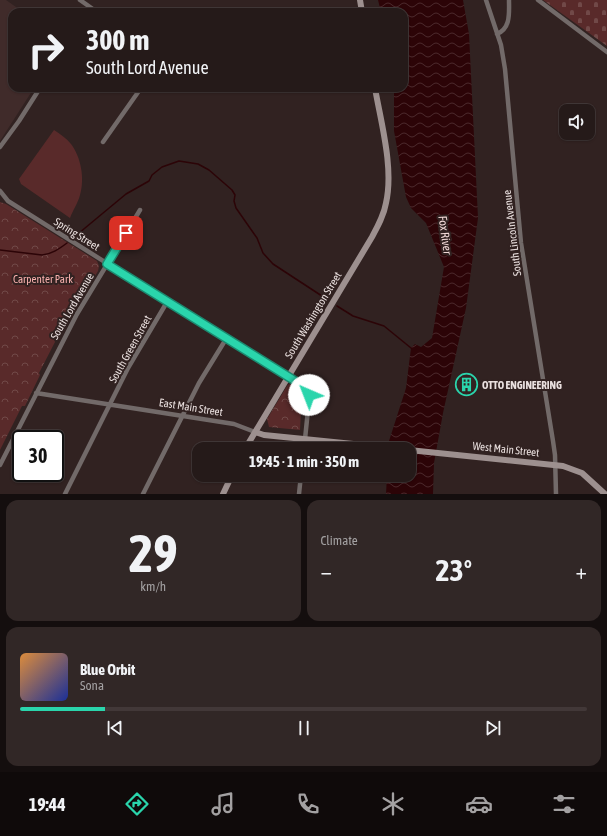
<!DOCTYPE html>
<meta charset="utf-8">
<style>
:root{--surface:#251a19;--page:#312726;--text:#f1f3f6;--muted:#a3a1a2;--line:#423838;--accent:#2ad5ac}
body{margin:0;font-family:"Asap Condensed",sans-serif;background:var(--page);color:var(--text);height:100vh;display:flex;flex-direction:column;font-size:15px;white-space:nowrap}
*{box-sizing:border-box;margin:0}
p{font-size:13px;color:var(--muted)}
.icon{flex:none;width:22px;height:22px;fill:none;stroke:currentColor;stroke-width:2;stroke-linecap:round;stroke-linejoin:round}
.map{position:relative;height:494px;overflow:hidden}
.drawer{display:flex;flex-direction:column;gap:6px;padding:6px;background:#140e0e;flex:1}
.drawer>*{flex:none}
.top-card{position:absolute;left:8px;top:8px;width:400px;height:84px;border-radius:12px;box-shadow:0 1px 3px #0004,0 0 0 1px var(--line);background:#251a19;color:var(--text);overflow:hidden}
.controls{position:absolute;left:559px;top:104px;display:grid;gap:8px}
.controls a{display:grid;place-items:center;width:36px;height:36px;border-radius:8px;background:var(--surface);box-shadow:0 1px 3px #0004,0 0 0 1px var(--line);font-size:20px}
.speed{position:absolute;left:12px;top:430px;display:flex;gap:8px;font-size:20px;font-weight:700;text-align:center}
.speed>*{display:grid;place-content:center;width:52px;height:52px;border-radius:50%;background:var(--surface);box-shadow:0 1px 3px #0004,0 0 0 1px var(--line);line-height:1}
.speed .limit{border:2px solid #111;border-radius:6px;background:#fff;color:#111}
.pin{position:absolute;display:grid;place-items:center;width:34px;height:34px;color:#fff;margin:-17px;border-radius:8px;box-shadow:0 2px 6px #0006}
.me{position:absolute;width:44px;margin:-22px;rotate:316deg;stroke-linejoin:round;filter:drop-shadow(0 0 3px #0008)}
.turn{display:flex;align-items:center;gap:14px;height:84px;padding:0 12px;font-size:18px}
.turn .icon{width:52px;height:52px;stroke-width:2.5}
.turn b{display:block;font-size:28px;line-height:34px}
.big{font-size:30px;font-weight:700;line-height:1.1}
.drawer .tile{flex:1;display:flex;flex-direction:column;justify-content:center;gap:6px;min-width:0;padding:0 14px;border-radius:12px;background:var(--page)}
.drawer .dial{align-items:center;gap:0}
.dial b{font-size:52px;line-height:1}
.song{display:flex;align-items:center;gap:12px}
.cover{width:48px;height:48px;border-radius:6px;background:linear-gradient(135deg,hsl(30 70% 55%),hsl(230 70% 35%))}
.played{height:4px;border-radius:2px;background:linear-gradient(90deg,var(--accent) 15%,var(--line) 15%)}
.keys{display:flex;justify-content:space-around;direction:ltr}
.heat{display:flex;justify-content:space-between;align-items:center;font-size:22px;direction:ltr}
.drawer .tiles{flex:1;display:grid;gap:6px;grid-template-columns:1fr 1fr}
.tile:last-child{grid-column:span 2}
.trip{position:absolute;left:192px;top:442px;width:224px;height:40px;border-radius:12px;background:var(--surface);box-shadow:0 1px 3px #0004,0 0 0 1px var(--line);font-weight:700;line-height:40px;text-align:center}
.dock{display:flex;height:64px;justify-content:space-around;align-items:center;background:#0f0a0a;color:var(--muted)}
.dock .icon{width:28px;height:28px}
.dock .selected{color:var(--accent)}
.dock b{font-size:18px;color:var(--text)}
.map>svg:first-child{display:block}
.built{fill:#402b2a}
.cemetery{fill:url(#cemetery-stones)}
.park{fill:url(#park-crowns)}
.pitch{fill:#592a2a}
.water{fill:url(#water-waves)}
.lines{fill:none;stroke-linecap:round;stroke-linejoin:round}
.stream{stroke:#2c0407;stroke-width:1.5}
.street{stroke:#726a69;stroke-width:4.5}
.secondary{stroke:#9d908f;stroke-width:6}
.route-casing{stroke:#1b8a70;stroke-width:10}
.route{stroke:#2ad5ac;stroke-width:7}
.labels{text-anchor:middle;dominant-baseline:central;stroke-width:4;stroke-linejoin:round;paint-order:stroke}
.street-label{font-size:11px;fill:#eae0df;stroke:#312221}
.park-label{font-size:11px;fill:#f9b1ae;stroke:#312221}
.poi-label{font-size:11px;font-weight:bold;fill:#eae0df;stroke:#312221;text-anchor:start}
.water-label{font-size:12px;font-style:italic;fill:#f2d9d7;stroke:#312221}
</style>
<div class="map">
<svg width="607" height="494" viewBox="0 0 607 494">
<defs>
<pattern id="cemetery-stones" width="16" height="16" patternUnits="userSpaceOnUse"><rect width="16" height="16" fill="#592a2a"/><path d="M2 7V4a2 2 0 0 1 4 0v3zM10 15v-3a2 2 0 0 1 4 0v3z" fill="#714948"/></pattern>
<pattern id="park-crowns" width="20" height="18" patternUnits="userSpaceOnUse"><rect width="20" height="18" fill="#592a2a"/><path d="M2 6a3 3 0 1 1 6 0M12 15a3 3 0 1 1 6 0" fill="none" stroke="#714948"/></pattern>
<pattern id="water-waves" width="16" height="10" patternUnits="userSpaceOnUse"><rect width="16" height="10" fill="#2c0407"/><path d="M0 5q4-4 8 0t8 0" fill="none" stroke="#4b282b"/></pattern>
</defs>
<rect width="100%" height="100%" fill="#312221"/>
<path class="built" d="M0,0H6L23,12H12V88H34L0,141Z"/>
<path class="cemetery" d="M543,0H607V46Z"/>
<path class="park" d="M0,202L6,204L97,261L99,266L98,271L74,311H71L39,373L40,375L25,406H22L0,450Z
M289,384C295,384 299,389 302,393L300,430L269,427L267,419L287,386Z"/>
<path class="pitch" d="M54,130C60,134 66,138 71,144C81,157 85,179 80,195C78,203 73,210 70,218L21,184L19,179Z"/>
<path class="water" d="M378,0H463L469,34L478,218L466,308L443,413L434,463L433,494H386L387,475H409V449H388L389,441L406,388L411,348L415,344L421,347L432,338L444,267L426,223L411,208L406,197L394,131V88H404V12H381Z"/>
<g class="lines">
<path class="stream" d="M73,238L126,194L149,181L152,175L162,167L179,161L198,164L209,170L232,190L235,195L234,201L236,208L257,238L263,253L273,264L325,298
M0,250L42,255C52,254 59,249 67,243
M337,306L353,316L384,326L411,348"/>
<path class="street" d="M80,0L97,12
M486,0L501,45L505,69L521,243L553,441L555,455L556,494
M538,0L607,52
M497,34C511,28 509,13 509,0
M103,142L141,88
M0,147L19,121L40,88
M0,191L8,201L305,388L308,393L309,400L304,449
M36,393L234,424L255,432
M0,465L77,314L140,210
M65,494L128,368L167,302
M143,494L199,383L226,339
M299,494L301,475"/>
<path class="secondary" d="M360,0L362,12
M255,432L264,435L403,449
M245,449L372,237C378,226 384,215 386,203C394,168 381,123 375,88
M409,450L563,466L582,473L605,494
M223,494L232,475"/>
</g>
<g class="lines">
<defs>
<path id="route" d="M126,233L107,264L300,384L305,388L309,395"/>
</defs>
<use href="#route" class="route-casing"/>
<use href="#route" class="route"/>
</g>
<defs>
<symbol id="building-ring" viewBox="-11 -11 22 22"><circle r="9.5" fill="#312221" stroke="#2ad5ac" stroke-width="1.5"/><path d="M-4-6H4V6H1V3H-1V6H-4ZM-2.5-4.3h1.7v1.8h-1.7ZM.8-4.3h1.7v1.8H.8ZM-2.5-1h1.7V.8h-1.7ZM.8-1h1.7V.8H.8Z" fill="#2ad5ac"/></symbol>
</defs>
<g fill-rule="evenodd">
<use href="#building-ring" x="454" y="372" width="25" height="25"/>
</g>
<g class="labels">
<g class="street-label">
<text transform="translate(512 233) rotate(-97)">South Lincoln Avenue</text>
<text transform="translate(77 234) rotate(32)">Spring Street</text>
<text transform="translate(72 306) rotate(-60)">South Lord Avenue</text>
<text transform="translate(313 315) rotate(-59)">South Washington Street</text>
<text transform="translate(130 349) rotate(-61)">South Green Street</text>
<text transform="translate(191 407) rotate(9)">East Main Street</text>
<text transform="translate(506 449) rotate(6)">West Main Street</text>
</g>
<g class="park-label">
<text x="43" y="279">Carpenter Park</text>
</g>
<g class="poi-label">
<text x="482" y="385">OTTO ENGINEERING</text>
</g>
<g class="water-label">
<text transform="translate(445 235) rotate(82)">Fox River</text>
</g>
</g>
</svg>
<div class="controls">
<a><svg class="icon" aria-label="sound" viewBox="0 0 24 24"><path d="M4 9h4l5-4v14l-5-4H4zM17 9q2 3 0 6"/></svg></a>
</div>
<div class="speed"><div class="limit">30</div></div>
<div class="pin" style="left:126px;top:233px;background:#d93025"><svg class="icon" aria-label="arrive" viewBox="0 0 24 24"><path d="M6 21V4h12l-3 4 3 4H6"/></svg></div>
<svg class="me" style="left:309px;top:395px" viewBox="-20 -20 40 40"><circle r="19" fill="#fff"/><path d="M0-13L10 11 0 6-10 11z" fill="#2ad5ac"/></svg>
<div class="trip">19:45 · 1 min · 350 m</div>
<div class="top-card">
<div class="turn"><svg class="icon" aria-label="right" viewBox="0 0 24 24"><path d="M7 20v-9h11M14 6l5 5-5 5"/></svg><div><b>300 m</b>South Lord Avenue</div></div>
</div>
</div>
<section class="drawer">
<div class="tiles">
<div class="tile dial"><b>29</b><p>km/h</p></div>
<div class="tile"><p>Climate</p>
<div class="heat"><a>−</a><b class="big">23°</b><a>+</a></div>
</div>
<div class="tile">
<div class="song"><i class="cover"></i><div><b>Blue Orbit</b><p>Sona</p></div></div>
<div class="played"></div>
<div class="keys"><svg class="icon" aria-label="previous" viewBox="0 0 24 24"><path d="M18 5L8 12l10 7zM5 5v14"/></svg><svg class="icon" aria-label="pause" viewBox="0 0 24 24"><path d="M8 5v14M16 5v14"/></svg><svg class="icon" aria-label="next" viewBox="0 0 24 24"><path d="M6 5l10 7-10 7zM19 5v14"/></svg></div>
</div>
</div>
</section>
<nav class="dock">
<b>19:44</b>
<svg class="icon selected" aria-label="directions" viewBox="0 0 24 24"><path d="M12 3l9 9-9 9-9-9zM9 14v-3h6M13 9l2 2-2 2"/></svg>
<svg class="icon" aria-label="music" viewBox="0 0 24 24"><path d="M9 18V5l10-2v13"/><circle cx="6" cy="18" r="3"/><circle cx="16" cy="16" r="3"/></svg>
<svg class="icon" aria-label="phone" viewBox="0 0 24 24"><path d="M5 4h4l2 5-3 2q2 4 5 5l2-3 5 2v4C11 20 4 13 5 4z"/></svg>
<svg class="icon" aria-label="climate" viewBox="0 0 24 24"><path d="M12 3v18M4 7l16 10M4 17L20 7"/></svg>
<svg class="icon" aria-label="car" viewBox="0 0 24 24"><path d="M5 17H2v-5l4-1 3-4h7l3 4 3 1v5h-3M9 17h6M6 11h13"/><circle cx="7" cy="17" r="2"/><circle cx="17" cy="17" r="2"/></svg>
<svg class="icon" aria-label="filters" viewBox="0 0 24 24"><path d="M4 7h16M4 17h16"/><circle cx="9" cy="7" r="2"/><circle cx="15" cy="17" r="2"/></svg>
</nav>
